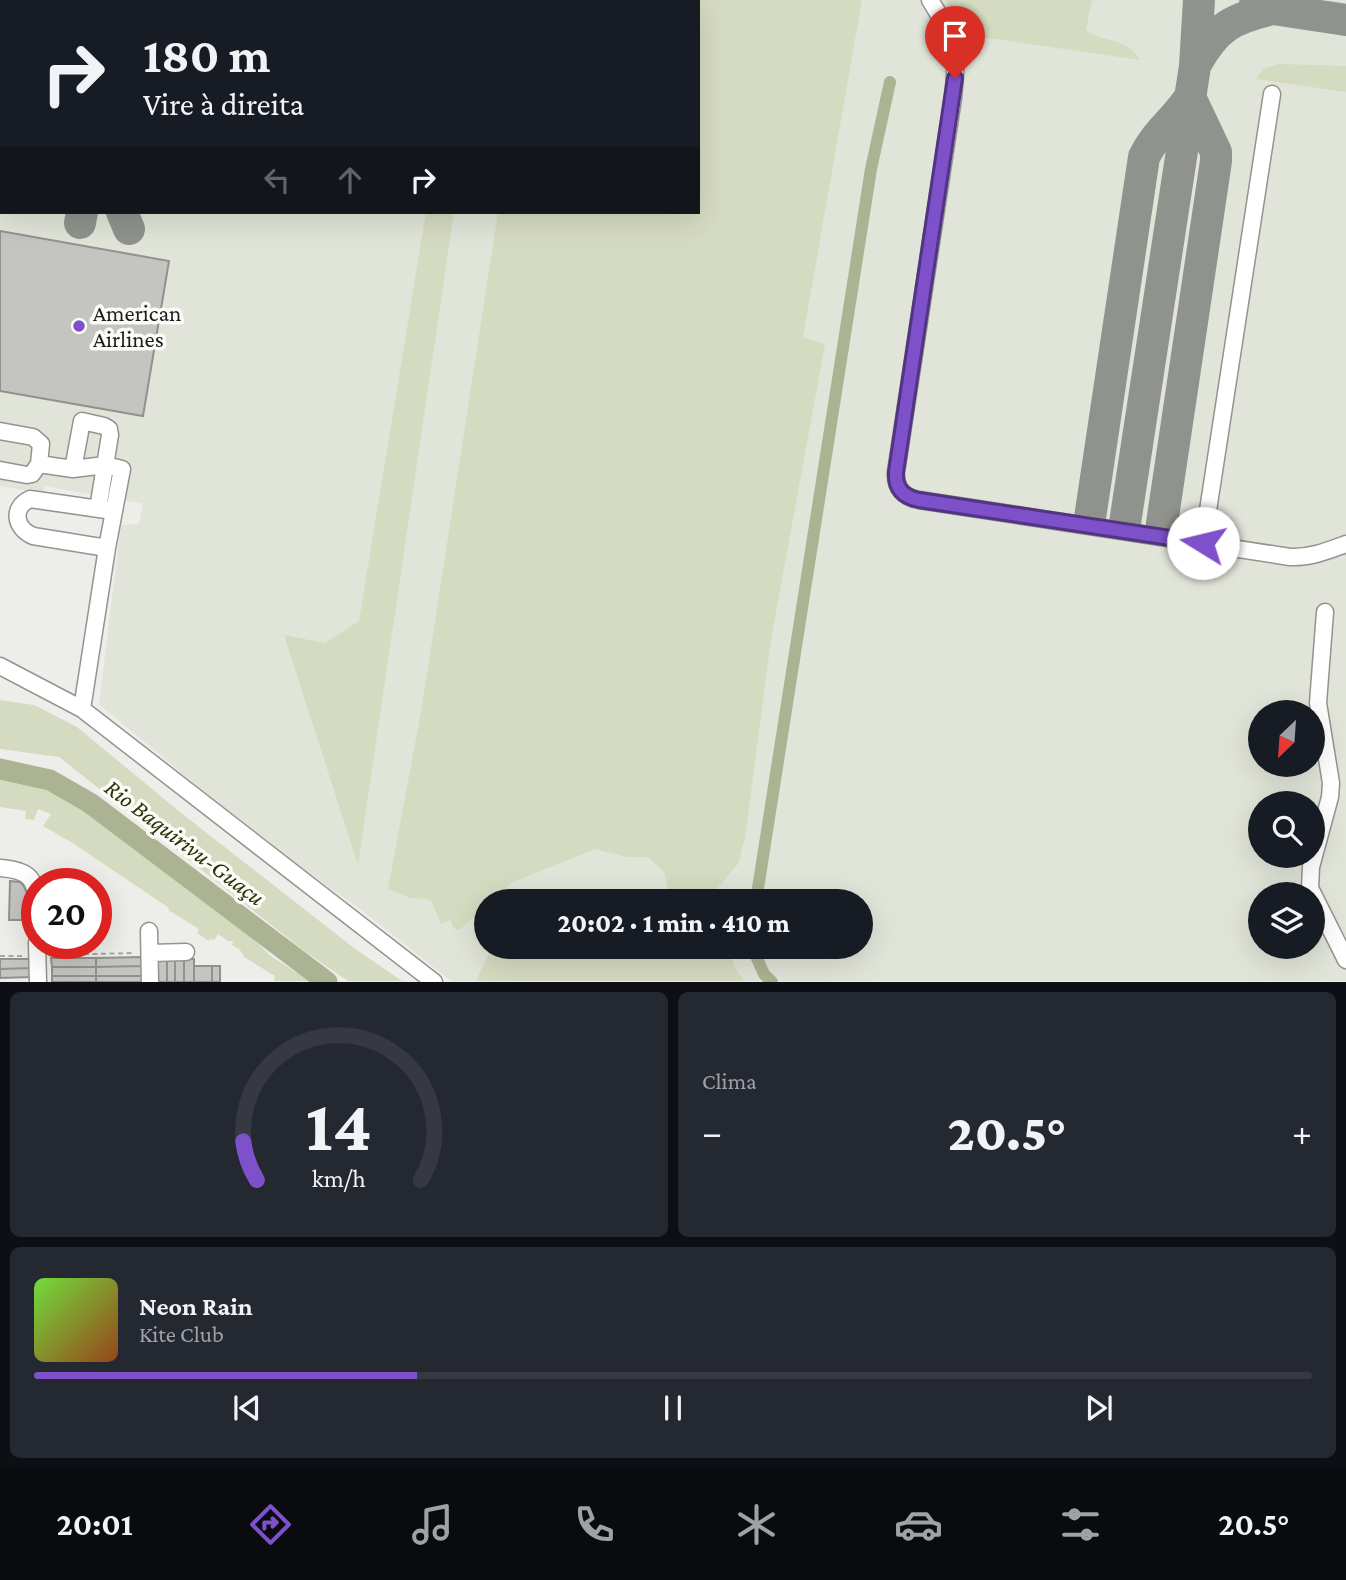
<!DOCTYPE html>
<html lang="pt">
<meta charset="utf-8">
<style>
:root{--surface:#171b24;--page:#242831;--text:#f1f3f6;--muted:#9ea1a6;--line:#363941;--accent:#7e50c9}
body{margin:0;font-family:"Crimson Pro",serif;background:var(--page);color:var(--text);height:100vh;display:flex;flex-direction:column;font-size:26px;white-space:nowrap}
*{box-sizing:border-box;margin:0}
p{font-size:23px;color:var(--muted)}
.icon{flex:none;width:38px;height:38px;fill:none;stroke:currentColor;stroke-width:2;stroke-linecap:round;stroke-linejoin:round}
.map{position:relative;height:982px;overflow:hidden}
.panel{display:flex;flex-direction:column;gap:10px;padding:10px;background:#0d0f14;flex:1}
.panel>*{flex:none}
.hud{position:absolute;left:0px;top:0px;width:700px;height:214px;box-shadow:0 7px 28px #0002;background:#171b24;color:var(--text);overflow:hidden}
.needle{width:46px;rotate:205deg}
.buttons{position:absolute;left:1248px;top:700px;display:grid;gap:14px}
.buttons a{display:grid;place-items:center;width:77px;height:77px;border-radius:50%;background:var(--surface);box-shadow:0 7px 28px #0002;font-size:35px}
.speed{position:absolute;left:21px;top:868px;display:flex;gap:14px;font-size:35px;font-weight:700;text-align:center}
.speed>*{display:grid;place-content:center;width:91px;height:91px;border-radius:50%;background:var(--surface);box-shadow:0 7px 28px #0002;line-height:1}
.speed .limit{border:10px solid #d22;background:#fff;color:#111}
.pin{position:absolute;display:grid;place-items:center;width:60px;height:60px;color:#fff;margin:-72px -30px;border-radius:50% 50% 50% 0;rotate:-45deg;box-shadow:0 0 7px #0007}
.pin .icon{rotate:45deg}
.me{position:absolute;width:77px;margin:-38px;rotate:279deg;stroke-linejoin:round;filter:drop-shadow(0 0 5px #0008)}
.turn{display:flex;align-items:center;gap:24px;height:147px;padding:0 28px;font-size:32px}
.turn .icon{width:91px;height:91px;stroke-width:2.5}
.turn b{display:block;font-size:49px;line-height:60px}
.lanes{display:flex;align-items:center;height:66px;padding:0 28px;background:#0003;justify-content:center;gap:35px;direction:ltr}
.lanes .off{opacity:.35}
.big{font-size:52px;font-weight:800;line-height:1.1}
.panel .card{flex:1;display:flex;flex-direction:column;justify-content:center;gap:10px;min-width:0;padding:0 24px;border-radius:10px;background:var(--page)}
.panel .dial{align-items:center;gap:0}
.dial svg{height:182px;overflow:visible;fill:none;stroke:var(--line);stroke-width:7;stroke-linecap:round;text-anchor:middle}
.dial text{fill:var(--text);stroke:none}
.song{display:flex;align-items:center;gap:21px}
.cover{width:84px;height:84px;border-radius:10px;background:linear-gradient(135deg,hsl(100 70% 55%),hsl(20 70% 35%))}
.played{height:7px;border-radius:4px;background:linear-gradient(90deg,var(--accent) 30%,var(--line) 30%)}
.keys{display:flex;justify-content:space-around;direction:ltr}
.heat{display:flex;justify-content:space-between;align-items:center;font-size:38px;direction:ltr}
.panel .tiles{flex:1;display:grid;gap:10px;grid-template-columns:1fr 1fr}
.card:last-child{grid-column:span 2}
.trip{position:absolute;left:474px;top:889px;width:399px;height:70px;border-radius:35px;background:var(--surface);box-shadow:0 7px 28px #0002;font-weight:800;line-height:70px;text-align:center}
.menu{display:flex;height:112px;justify-content:space-around;align-items:center;background:#090b0e;color:var(--muted)}
.menu .icon{width:49px;height:49px}
.menu .selected{color:var(--accent)}
.menu b{font-size:32px;color:var(--text)}
.map>svg:first-child{display:block}
.built{fill:#e1e4d8;fill-rule:evenodd}
.green{fill:#d5dbc1}
.lines{fill:none;stroke-linecap:round;stroke-linejoin:round}
.canal{stroke:#acb393;stroke-width:12}
.river{stroke:#acb393;stroke-width:21}
.taxiway{stroke:#90928e;stroke-width:32}
.building{fill:#c4c5c0;stroke:#91928e;stroke-width:2}
.minor-casing{stroke:#93948f;stroke-width:19}
.path{stroke:#a7a8a5;stroke-width:2;stroke-dasharray:5 3.5;stroke-linecap:butt}
.minor{stroke:#fff;stroke-width:16}
.route-casing{stroke:#523483;stroke-width:18}
.route{stroke:#7e50c9;stroke-width:12}
.poi-dot{fill:#7e50c9;stroke:#fbfcf7;stroke-width:2.5}
.labels{text-anchor:middle;dominant-baseline:central;stroke-width:7;stroke-linejoin:round;paint-order:stroke}
.poi-label{font-size:23px;fill:#1d1e1c;stroke:#fbfcf7;text-anchor:start}
.water-label{font-size:24px;font-style:italic;fill:#2a3007;stroke:#fbfcf7}
</style>
<div class="map">
<svg width="1346" height="982" viewBox="0 0 1346 982">
<rect width="100%" height="100%" fill="#edeeea"/>
<path class="built" d="M0,0H1346V981H451L360,909L261,839L99,704L121,525L139,524L143,504L45,486L43,494L0,486ZM2,2H698V212H2ZM1260,712H1312V765H1260ZM1260,803H1312V856H1260ZM1260,894H1312V947H1260ZM486,901H861V947H486Z"/>
<path class="green" d="M430,0H862L803,337L825,344L771,640L745,838L738,864L709,898L700,901H678L669,893L664,872L648,857H628L595,849L513,882L492,901H486V907L459,930L453,927L451,920L441,924L432,902L427,899L410,898L388,889L422,706L498,212H698V2Z
M946,0H1092L1086,29C1102,45 1124,34 1140,60L981,37L965,26Z
M1280,64L1346,66V92L1256,79L1264,68Z
M426,212H454L358,865L284,635L325,643L359,621Z
M0,700L34,705L77,727L180,812L354,948L402,981H348L303,950L59,757L0,749Z
M0,775L78,800L149,851L244,930L272,957L310,981H274L275,976L244,957L240,950L232,945L233,941H228L218,934L214,940L211,939L209,941L197,933L199,929L168,910L169,908L71,842L43,826L51,814L38,809L34,820L25,819L26,811L0,807Z
M492,947H728L735,968L744,981H476Z"/>
<g class="lines">
<path class="canal" d="M756,901L871,169L890,82
M752,947L764,974L772,982"/>
<path class="river" d="M0,769L50,780L90,803L327,982"/>
<path class="taxiway" d="M43,2V0
M1255,4L1273,9L1346,20
M1196,64C1216,27 1233,18 1273,9
M0,99L2,98
M122,212L129,229
M80,223L82,212
M1090,518L1144,157C1156,132 1175,120 1190,97L1216,152V161L1161,530
M1125,523L1195,66L1199,0"/>
</g>
<path class="building" d="M0,231L169,261L143,416L0,391Z
M10,881L20,882L24,886L27,893L28,920H9Z
M142,957V966L96,967V958Z
M51,958H96V967H52Z
M0,959H31V968L0,969Z
M158,959H167V982H158Z
M167,959H175V982H167Z
M175,959H184V982H175Z
M184,959H194V982H184Z
M142,966V976H96V967Z
M194,966H212V982H194Z
M212,966H220V982H212Z
M52,967H96V976H52Z
M31,968V977L0,978V969Z
M52,976H96V982H52Z
M96,976H142V982H96Z"/>
<g class="lines">
<defs>
<path id="minor" d="M930,0C957,44 958,48 953,98L896,472C895,488 903,497 919,500L1290,557C1310,558 1327,551 1346,544
M0,44L2,46
M0,431L33,437L41,444L39,464L32,474L27,475L0,470
M39,464L73,469L105,465L122,469L107,548L82,709
M73,469L82,421L104,426L109,429L110,435L98,509
M1203,543L1272,94
M107,548L33,536C15,528 11,508 30,499L113,511
M1325,612L1318,703L1331,783L1330,797L1311,867L1310,888L1346,960
M0,666L82,709L434,982
M0,868C26,870 36,876 37,903
M149,931L150,982
M37,943L38,982
M150,953L186,952"/>
</defs>
<use href="#minor" class="minor-casing"/>
<path class="path" d="M50,955L135,953
M0,956H23"/>
<use href="#minor" class="minor"/>
</g>
<g class="lines">
<defs>
<path id="route" d="M955,78L896,472C895,488 903,497 919,500L1203,543"/>
</defs>
<use href="#route" class="route-casing"/>
<use href="#route" class="route"/>
</g>
<circle class="poi-dot" cx="79" cy="326" r="7"/>
<g class="labels">
<g class="poi-label">
<text x="93" y="313">American<tspan x="93" dy="26">Airlines</tspan></text>
</g>
<g class="water-label">
<text transform="translate(185 842) rotate(37)">Rio Baquirivu-Guaçu</text>
</g>
</g>
</svg>
<div class="buttons">
<a><svg class="needle" viewBox="-14 -14 28 28"><path d="M0-13l5 13h-10z" fill="#e53935"/><path d="M0 13l5-13h-10z" fill="#9ea1a6"/></svg></a>
<a><svg class="icon" aria-label="search" viewBox="0 0 24 24"><circle cx="10" cy="10" r="6"/><path d="M15 15l6 6"/></svg></a>
<a><svg class="icon" aria-label="layers" viewBox="0 0 24 24"><path d="M12 4l9 5-9 5-9-5zM3 14l9 5 9-5"/></svg></a>
</div>
<div class="speed"><div class="limit">20</div></div>
<div class="pin" style="left:955px;top:78px;background:#d93025"><svg class="icon" aria-label="arrive" viewBox="0 0 24 24"><path d="M6 21V4h12l-3 4 3 4H6"/></svg></div>
<svg class="me" style="left:1203px;top:543px" viewBox="-20 -20 40 40"><circle r="19" fill="#fff"/><path d="M0-13L10 11 0 6-10 11z" fill="#7e50c9"/></svg>
<div class="trip">20:02 · 1 min · 410 m</div>
<div class="hud">
<div class="turn"><svg class="icon" aria-label="right" viewBox="0 0 24 24"><path d="M7 20v-9h11M14 6l5 5-5 5"/></svg><div><b>180 m</b>Vire à direita</div></div>
<div class="lanes"><svg class="icon off" aria-label="left" viewBox="0 0 24 24"><path d="M17 20v-9H6M10 6l-5 5 5 5"/></svg><svg class="icon off" aria-label="ahead" viewBox="0 0 24 24"><path d="M12 20V5M6 11l6-6 6 6"/></svg><svg class="icon" aria-label="right" viewBox="0 0 24 24"><path d="M7 20v-9h11M14 6l5 5-5 5"/></svg></div>
</div>
</div>
<section class="panel">
<div class="tiles">
<div class="card dial"><svg viewBox="0 0 100 80">
<path d="M14 69A42 42 0 1 1 86 69"/>
<path d="M14 69A42 42 0 0 1 8 52" stroke="#7e50c9"/>
<text x="50" y="56" font-size="32" font-weight="700">14</text>
<text x="50" y="72" font-size="11">km/h</text>
</svg></div>
<div class="card"><p>Clima</p>
<div class="heat"><a>−</a><b class="big">20.5°</b><a>+</a></div>
</div>
<div class="card">
<div class="song"><i class="cover"></i><div><b>Neon Rain</b><p>Kite Club</p></div></div>
<div class="played"></div>
<div class="keys"><svg class="icon" aria-label="previous" viewBox="0 0 24 24"><path d="M18 5L8 12l10 7zM5 5v14"/></svg><svg class="icon" aria-label="pause" viewBox="0 0 24 24"><path d="M8 5v14M16 5v14"/></svg><svg class="icon" aria-label="next" viewBox="0 0 24 24"><path d="M6 5l10 7-10 7zM19 5v14"/></svg></div>
</div>
</div>
</section>
<nav class="menu">
<b>20:01</b>
<svg class="icon selected" aria-label="directions" viewBox="0 0 24 24"><path d="M12 3l9 9-9 9-9-9zM9 14v-3h6M13 9l2 2-2 2"/></svg>
<svg class="icon" aria-label="music" viewBox="0 0 24 24"><path d="M9 18V5l10-2v13"/><circle cx="6" cy="18" r="3"/><circle cx="16" cy="16" r="3"/></svg>
<svg class="icon" aria-label="phone" viewBox="0 0 24 24"><path d="M5 4h4l2 5-3 2q2 4 5 5l2-3 5 2v4C11 20 4 13 5 4z"/></svg>
<svg class="icon" aria-label="climate" viewBox="0 0 24 24"><path d="M12 3v18M4 7l16 10M4 17L20 7"/></svg>
<svg class="icon" aria-label="car" viewBox="0 0 24 24"><path d="M5 17H2v-5l4-1 3-4h7l3 4 3 1v5h-3M9 17h6M6 11h13"/><circle cx="7" cy="17" r="2"/><circle cx="17" cy="17" r="2"/></svg>
<svg class="icon" aria-label="filters" viewBox="0 0 24 24"><path d="M4 7h16M4 17h16"/><circle cx="9" cy="7" r="2"/><circle cx="15" cy="17" r="2"/></svg>
<b>20.5°</b>
</nav>
